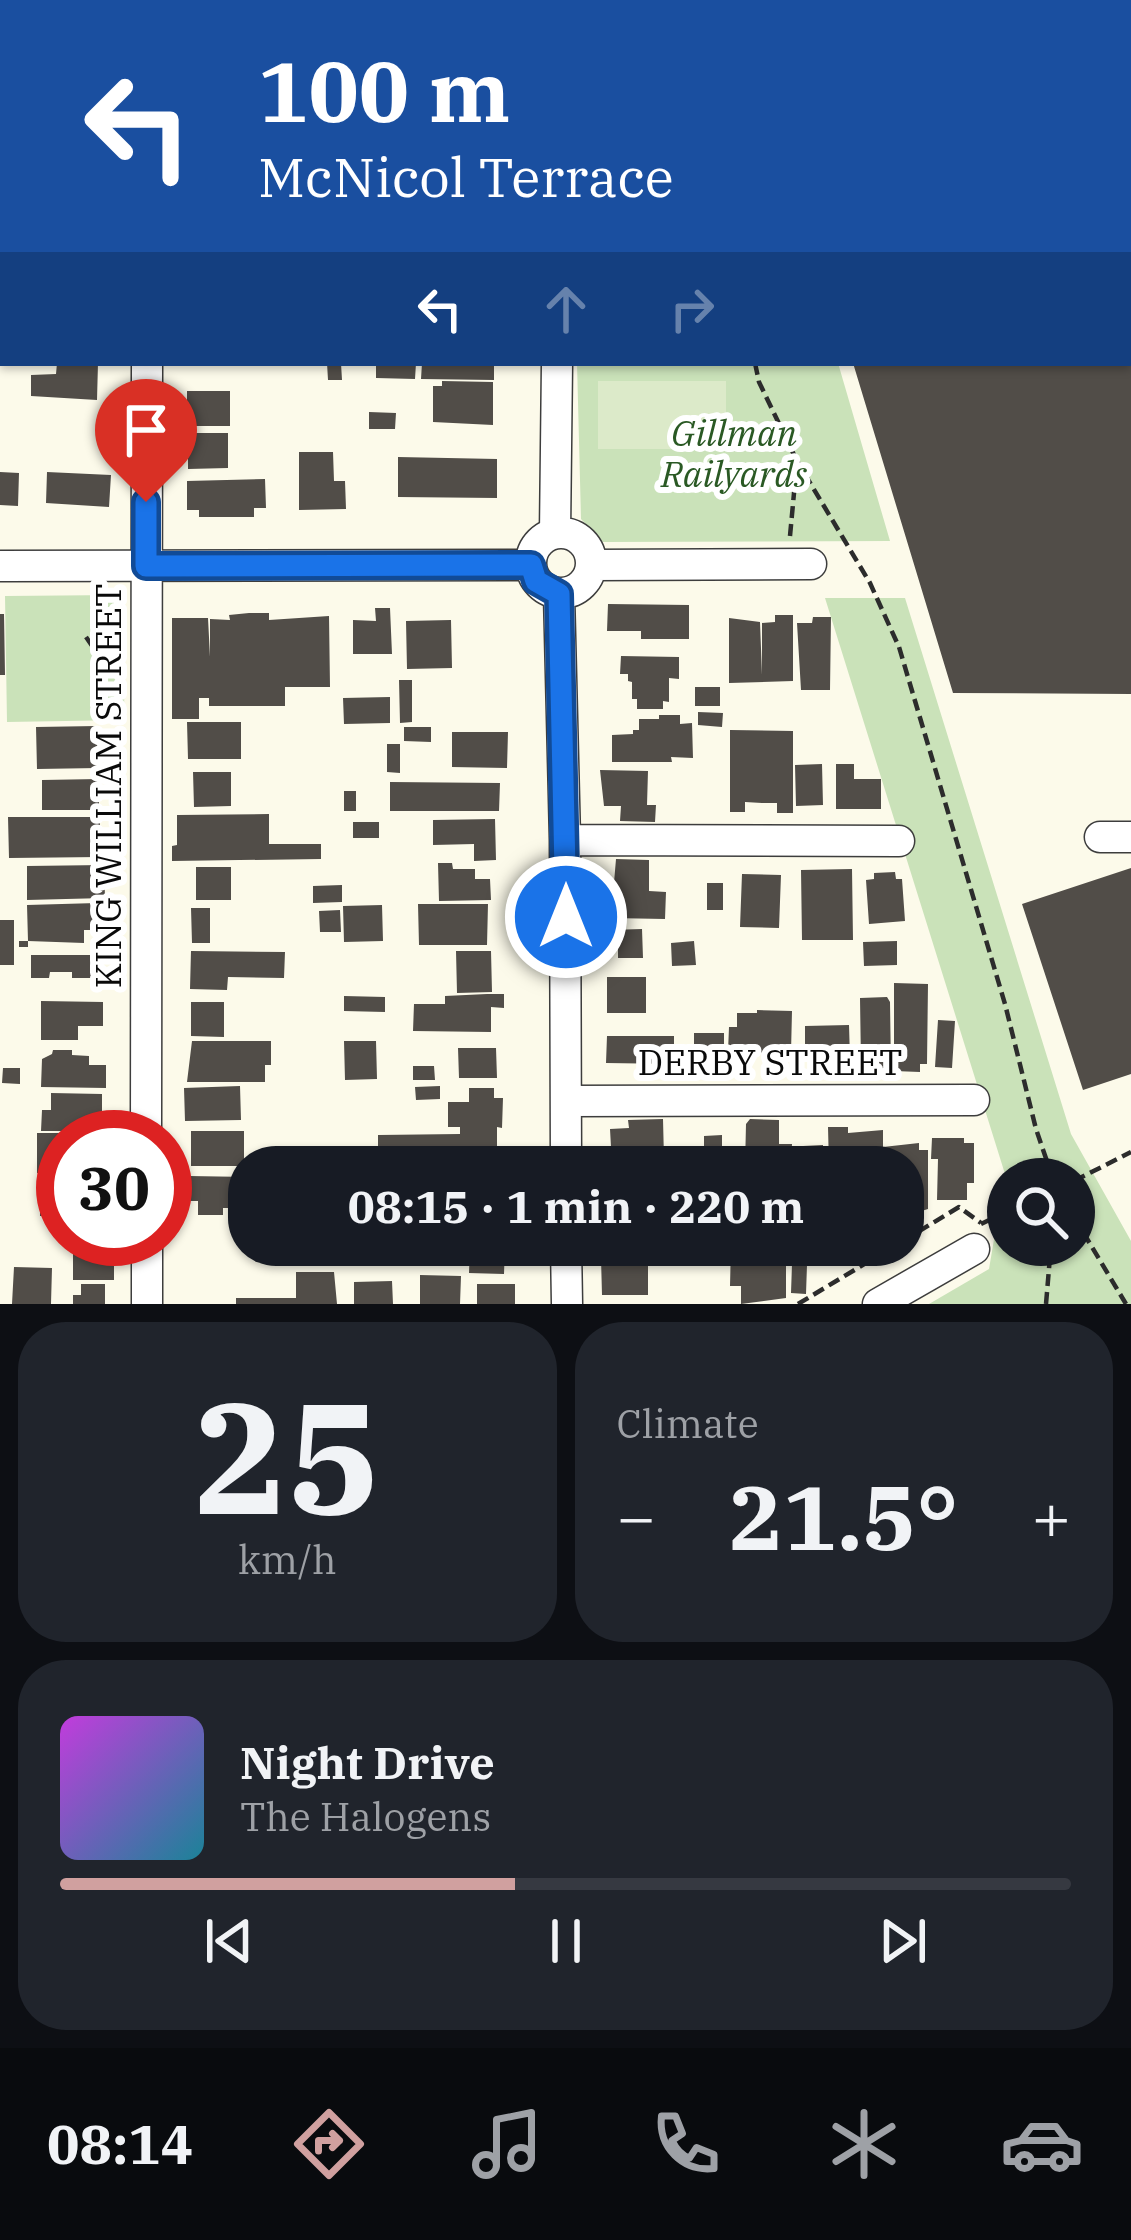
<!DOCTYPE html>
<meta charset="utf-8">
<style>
:root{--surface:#171b24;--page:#20242c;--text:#f1f3f6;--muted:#9ea1a6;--line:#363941;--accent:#d0a09f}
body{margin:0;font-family:"IBM Plex Serif",serif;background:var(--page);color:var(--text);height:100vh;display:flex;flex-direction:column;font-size:45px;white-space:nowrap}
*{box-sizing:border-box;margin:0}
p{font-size:39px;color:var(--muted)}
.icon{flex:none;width:66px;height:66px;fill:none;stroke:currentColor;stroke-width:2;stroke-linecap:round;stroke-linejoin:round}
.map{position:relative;height:1304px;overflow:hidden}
.drawer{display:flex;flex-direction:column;gap:18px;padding:18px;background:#0d0f14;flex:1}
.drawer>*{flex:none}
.guide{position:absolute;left:0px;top:0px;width:1131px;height:366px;box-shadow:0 3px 9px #0004;background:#1a4fa0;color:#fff;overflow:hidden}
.buttons{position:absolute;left:987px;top:1158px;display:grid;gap:24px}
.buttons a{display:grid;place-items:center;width:108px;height:108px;border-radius:50%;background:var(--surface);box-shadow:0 3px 9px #0004;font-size:60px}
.speed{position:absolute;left:36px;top:1110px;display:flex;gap:24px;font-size:60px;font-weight:700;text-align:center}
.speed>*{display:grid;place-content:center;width:156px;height:156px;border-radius:50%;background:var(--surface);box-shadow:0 3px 9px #0004;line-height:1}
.speed .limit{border:18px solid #d22;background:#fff;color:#111}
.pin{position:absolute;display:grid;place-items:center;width:102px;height:102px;color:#fff;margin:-123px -51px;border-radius:50% 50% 50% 0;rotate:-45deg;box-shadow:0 0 12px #0007}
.pin .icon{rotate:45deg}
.me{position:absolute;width:132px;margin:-66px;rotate:0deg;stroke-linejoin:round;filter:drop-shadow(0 0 9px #0008)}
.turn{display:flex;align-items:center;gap:42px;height:252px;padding:0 60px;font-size:54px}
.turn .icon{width:156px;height:156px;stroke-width:2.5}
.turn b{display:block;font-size:84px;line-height:102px}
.lanes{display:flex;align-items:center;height:114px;padding:0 60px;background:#0003;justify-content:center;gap:60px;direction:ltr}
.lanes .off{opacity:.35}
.big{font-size:90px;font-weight:800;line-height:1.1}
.drawer .card{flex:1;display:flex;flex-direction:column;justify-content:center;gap:18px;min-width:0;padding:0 42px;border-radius:48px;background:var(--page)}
.drawer .dial{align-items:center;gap:0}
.dial b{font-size:156px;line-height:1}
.song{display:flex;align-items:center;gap:36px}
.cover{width:144px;height:144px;border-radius:18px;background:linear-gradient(135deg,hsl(290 70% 55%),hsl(190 70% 35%))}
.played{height:12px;border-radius:6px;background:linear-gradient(90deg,var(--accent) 45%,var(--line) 45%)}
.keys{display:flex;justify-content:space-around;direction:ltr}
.heat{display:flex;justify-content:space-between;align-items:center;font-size:66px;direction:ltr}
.drawer .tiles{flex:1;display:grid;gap:18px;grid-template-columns:1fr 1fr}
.card:last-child{grid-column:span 2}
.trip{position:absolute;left:228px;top:1146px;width:696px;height:120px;border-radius:48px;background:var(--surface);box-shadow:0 3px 9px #0004;font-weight:800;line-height:120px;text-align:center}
.menu{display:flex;height:192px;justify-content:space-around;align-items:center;background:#090b0e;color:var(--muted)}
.menu .icon{width:84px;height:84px}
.menu .active{color:var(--accent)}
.menu b{font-size:54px;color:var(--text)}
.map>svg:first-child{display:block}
.green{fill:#cae2b9;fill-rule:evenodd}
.pitch{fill:#dceac9}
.building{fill:#514d48}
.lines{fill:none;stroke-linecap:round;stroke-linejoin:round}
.minor-casing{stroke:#3d3d3d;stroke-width:33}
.path{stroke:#2c2c2c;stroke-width:4.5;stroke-dasharray:12 6;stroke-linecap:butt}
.minor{stroke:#fff;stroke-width:30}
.route-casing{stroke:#114b97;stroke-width:30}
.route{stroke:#1a73e8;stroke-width:21}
.labels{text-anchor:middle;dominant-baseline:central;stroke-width:12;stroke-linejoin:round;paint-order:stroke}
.park-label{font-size:36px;font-style:italic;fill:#2a5924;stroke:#fff}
.street-label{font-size:36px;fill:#0a0a0a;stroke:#fff}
</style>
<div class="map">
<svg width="1131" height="1304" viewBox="0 0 1131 1304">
<rect width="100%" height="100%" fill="#fcfaea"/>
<path class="green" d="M577,363H838L890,541L603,542L581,519Z
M117,595L125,601L124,720L7,722L5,596Z
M825,598H905L1071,1134L1131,1241V1304H929L989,1269L1005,1174ZM1008,1179H1074V1245H1008Z"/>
<path class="pitch" d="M598,381H726V449H598Z"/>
<path class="building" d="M57,363H98L97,400L31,396V375L56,374Z
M327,363H341L342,380H328Z
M376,363H416L415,379L376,378Z
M422,363H494V380L421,379Z
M853,363H1131V694L953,693Z
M442,381L493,382V425L433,422V386H442Z
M187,391H230V426H187Z
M369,412L396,413L395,429H369Z
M188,433H228V468L188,469Z
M299,452H333L334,481H345L346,509L299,510Z
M398,457L497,459V498L398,497Z
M0,472L19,473L18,506L0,505Z
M47,472L111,475L109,507L46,503Z
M265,479L266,508H254V517H199V510H187V481Z
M608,604L689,605V639H641V631H607Z
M375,608H390L392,654H353V620L376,621Z
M249,613H269V620L329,616L330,687H285V706H209V698H199V719H172V618H208L210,657V619L230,620L229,615Z
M0,614H4L5,675H0Z
M775,615H793V681L729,683V618L760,622L762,675V623L775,622Z
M813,617H831L830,690H801L797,623H812Z
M451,620L452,668L407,669L406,621Z
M621,656L679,657V679L669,678V702L663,701V709H637V699H632V682L628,681V674H620Z
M399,680H412V722L400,723Z
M695,687H720V706H695Z
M390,697V723L344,724L343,698Z
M698,712L723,713L722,727L698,725Z
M659,715H680V724L692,723L693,758L671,757L672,762H612V735L633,734V730H639V719H659Z
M187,722H241V759H188Z
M97,726L98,768L37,769L36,727Z
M404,727H431V742L404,741Z
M730,730L793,731V813H777V803H762L745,802V812H730Z
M452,732H508L507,768L452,767Z
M387,744H400V773L387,772Z
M822,764L823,805L796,806L795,765Z
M836,764H854V779H881V809H836Z
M600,770L648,771L647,805H656L655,822L620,821L621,806H604Z
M193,772H231V806L194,807Z
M99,779V810H42V780Z
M390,782L500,783L499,811H390Z
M344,791H356V811H344Z
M269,814V844H321V859L172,861V846L177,845V815Z
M8,817H100V857L9,858Z
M495,819L496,860L474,861V844L433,845V820Z
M353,822H379V838H353Z
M616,859L649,860V891L666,892L665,919L611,918Z
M438,863H452L453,869H475V879H490L491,900L439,901Z
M104,865L105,898L27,900V866Z
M196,867H231V900H196Z
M1131,868V1074L1083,1090L1022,904Z
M852,869L853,940H802L801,870Z
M895,872L896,879H902L905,921L869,924L866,880L874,879V873Z
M742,874L781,875L779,928L740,927Z
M707,883H723V910H707Z
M342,885V902L313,903V886Z
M97,903L98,930H84V943L28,941V947H19V941H28L27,905Z
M418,904H488L487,945H419Z
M382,905L383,941L344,942L343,906Z
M191,908H210V943H192Z
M340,910L341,932H320L319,911Z
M0,920H14V965H0Z
M642,929L643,958H618V948H611L610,930Z
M694,941L696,965L672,966L671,943Z
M897,941V965L864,966L863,942Z
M191,951L285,952L284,978L228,977L227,990L190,989Z
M456,951H491L492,992L457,993Z
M31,955H99V978H72V972H50L49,978H31Z
M607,977H646V1013H607Z
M894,983L928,984L927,1064H920V1072L894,1071Z
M487,994H504V1008L491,1007V1032L413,1031L414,1004H445V996Z
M344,996L385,997V1012L344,1011Z
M887,997L890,1002L891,1069H867V1064H861L860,998Z
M41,1001L103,1002V1026H78V1040H41Z
M191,1002H224V1037L191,1036Z
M757,1010L792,1011L791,1053L728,1052L729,1027H737V1013H757Z
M938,1020L955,1021L952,1068L935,1067Z
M849,1025L850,1058L805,1059V1026Z
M694,1033H724V1079H694Z
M607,1036H674V1064L606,1063Z
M192,1041H271V1065H265V1082H187Z
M344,1041H376L377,1079L345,1080Z
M458,1048H496L497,1078H459Z
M53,1050H72V1055L89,1056V1065H106V1088L41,1087L42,1059L52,1054Z
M413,1066H434L435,1080H413Z
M3,1068H20V1084L2,1083Z
M240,1086L241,1120L185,1121L184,1088Z
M440,1086V1099L416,1100L415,1087Z
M469,1088H494V1098H503L502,1128L497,1127V1167H378V1135L460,1134V1127H448V1102H469Z
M51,1093L102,1094V1131H41L42,1110H51Z
M663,1119L664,1159L617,1160L616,1147H611L610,1129L629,1128L628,1120Z
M750,1119L779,1120V1144H792L791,1164L745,1167L746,1124Z
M828,1127H848V1133L883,1130V1147L919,1143V1150H928V1209L915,1213V1217H903V1167H829Z
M191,1131H244V1166H191Z
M37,1133H63V1173H37Z
M722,1135V1158H704V1136Z
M932,1138H964V1143H974V1183H967V1200H937L938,1159H931Z
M823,1145V1167H798L797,1155H803V1146Z
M189,1176L249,1177V1208H223V1215H198V1201H189Z
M58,1179H63V1216H40V1193H58Z
M73,1239L114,1242V1280H73Z
M470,1245H505L504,1274L469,1273Z
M613,1245H676V1251L613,1250Z
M731,1245L786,1246V1298L741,1304V1286H730Z
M830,1245H854V1262H830Z
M601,1258H648V1295H602Z
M792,1264L807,1265L806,1294L791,1293Z
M14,1267L52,1268L51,1304H12Z
M296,1272H334L337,1304H236V1298H296Z
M420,1275L461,1276L460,1304H420Z
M392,1281L393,1304H354V1282Z
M81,1284H105V1304H73V1295H81Z
M477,1284H515V1304H477Z"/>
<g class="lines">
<defs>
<path id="minor" d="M151,3V0
M561,3V0
M1128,17H1131
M531 563a30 30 0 1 1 60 0a30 30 0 1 1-60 0Z
M555,533L557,363
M592,565L811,564
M0,566L531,565
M559,594L565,840L566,1167
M1100,837H1131
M565,840L899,841
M566,1101L974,1100
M146,1137L147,363
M147,1239V1304
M566,1245L567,1304
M878,1304L974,1249"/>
</defs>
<use href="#minor" class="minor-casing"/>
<path class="path" d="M685,0L686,3
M738,0L739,3
M755,363L759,382L797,461
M790,536L797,461L870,583L899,647L1005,1004L1036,1129L1053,1179
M86,637L120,686
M1074,1181L1131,1152
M1074,1217L1126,1304
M981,1224L1008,1211
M903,1241L959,1207L981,1223
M798,1304L896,1245
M1046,1304L1051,1245"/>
<use href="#minor" class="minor"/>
</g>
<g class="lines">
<defs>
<path id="route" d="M146,502V566L531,565L536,581L559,594L566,917"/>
</defs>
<use href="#route" class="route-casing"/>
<use href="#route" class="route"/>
</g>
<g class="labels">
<g class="park-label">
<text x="734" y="432">Gillman<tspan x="734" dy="41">Railyards</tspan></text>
</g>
<g class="street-label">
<text transform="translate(107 786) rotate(-90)">KING WILLIAM STREET</text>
<text x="770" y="1061">DERBY STREET</text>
</g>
</g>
</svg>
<div class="buttons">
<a><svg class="icon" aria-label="search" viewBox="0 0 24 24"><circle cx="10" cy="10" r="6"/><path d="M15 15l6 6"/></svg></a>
</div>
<div class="speed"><div class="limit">30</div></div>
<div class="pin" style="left:146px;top:502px;background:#d93025"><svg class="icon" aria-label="arrive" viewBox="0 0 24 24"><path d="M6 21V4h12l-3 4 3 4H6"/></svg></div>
<svg class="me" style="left:566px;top:917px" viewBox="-20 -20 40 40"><circle r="17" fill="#1a73e8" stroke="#fff" stroke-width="3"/><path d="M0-11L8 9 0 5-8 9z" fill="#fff"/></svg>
<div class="trip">08:15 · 1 min · 220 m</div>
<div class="guide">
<div class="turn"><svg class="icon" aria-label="left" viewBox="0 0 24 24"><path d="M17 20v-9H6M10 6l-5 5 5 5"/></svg><div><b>100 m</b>McNicol Terrace</div></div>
<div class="lanes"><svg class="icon" aria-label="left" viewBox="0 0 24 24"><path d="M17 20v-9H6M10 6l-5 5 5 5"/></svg><svg class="icon off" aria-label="ahead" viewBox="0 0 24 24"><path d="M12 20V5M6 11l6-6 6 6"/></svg><svg class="icon off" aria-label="right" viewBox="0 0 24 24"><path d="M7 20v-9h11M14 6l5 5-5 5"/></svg></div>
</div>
</div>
<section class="drawer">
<div class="tiles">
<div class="card dial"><b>25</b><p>km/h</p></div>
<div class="card"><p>Climate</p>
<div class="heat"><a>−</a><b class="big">21.5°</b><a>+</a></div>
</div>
<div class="card">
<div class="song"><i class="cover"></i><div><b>Night Drive</b><p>The Halogens</p></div></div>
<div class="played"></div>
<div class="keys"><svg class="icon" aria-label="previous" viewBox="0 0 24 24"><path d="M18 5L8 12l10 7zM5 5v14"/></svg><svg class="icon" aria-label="pause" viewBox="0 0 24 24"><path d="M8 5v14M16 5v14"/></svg><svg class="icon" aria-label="next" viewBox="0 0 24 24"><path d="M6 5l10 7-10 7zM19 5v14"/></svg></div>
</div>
</div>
</section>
<nav class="menu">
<b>08:14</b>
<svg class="icon active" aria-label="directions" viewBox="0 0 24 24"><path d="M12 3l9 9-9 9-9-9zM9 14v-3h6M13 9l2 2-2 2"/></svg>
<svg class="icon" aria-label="music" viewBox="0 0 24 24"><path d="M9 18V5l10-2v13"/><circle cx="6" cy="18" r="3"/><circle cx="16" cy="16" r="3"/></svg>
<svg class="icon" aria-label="phone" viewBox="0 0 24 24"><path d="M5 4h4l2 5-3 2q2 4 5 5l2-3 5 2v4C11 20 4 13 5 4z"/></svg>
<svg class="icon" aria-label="climate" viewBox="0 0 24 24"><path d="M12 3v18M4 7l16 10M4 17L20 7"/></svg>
<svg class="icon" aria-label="car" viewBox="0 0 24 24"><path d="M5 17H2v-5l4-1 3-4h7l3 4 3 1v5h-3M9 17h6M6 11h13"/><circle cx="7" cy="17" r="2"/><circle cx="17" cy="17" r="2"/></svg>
</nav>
